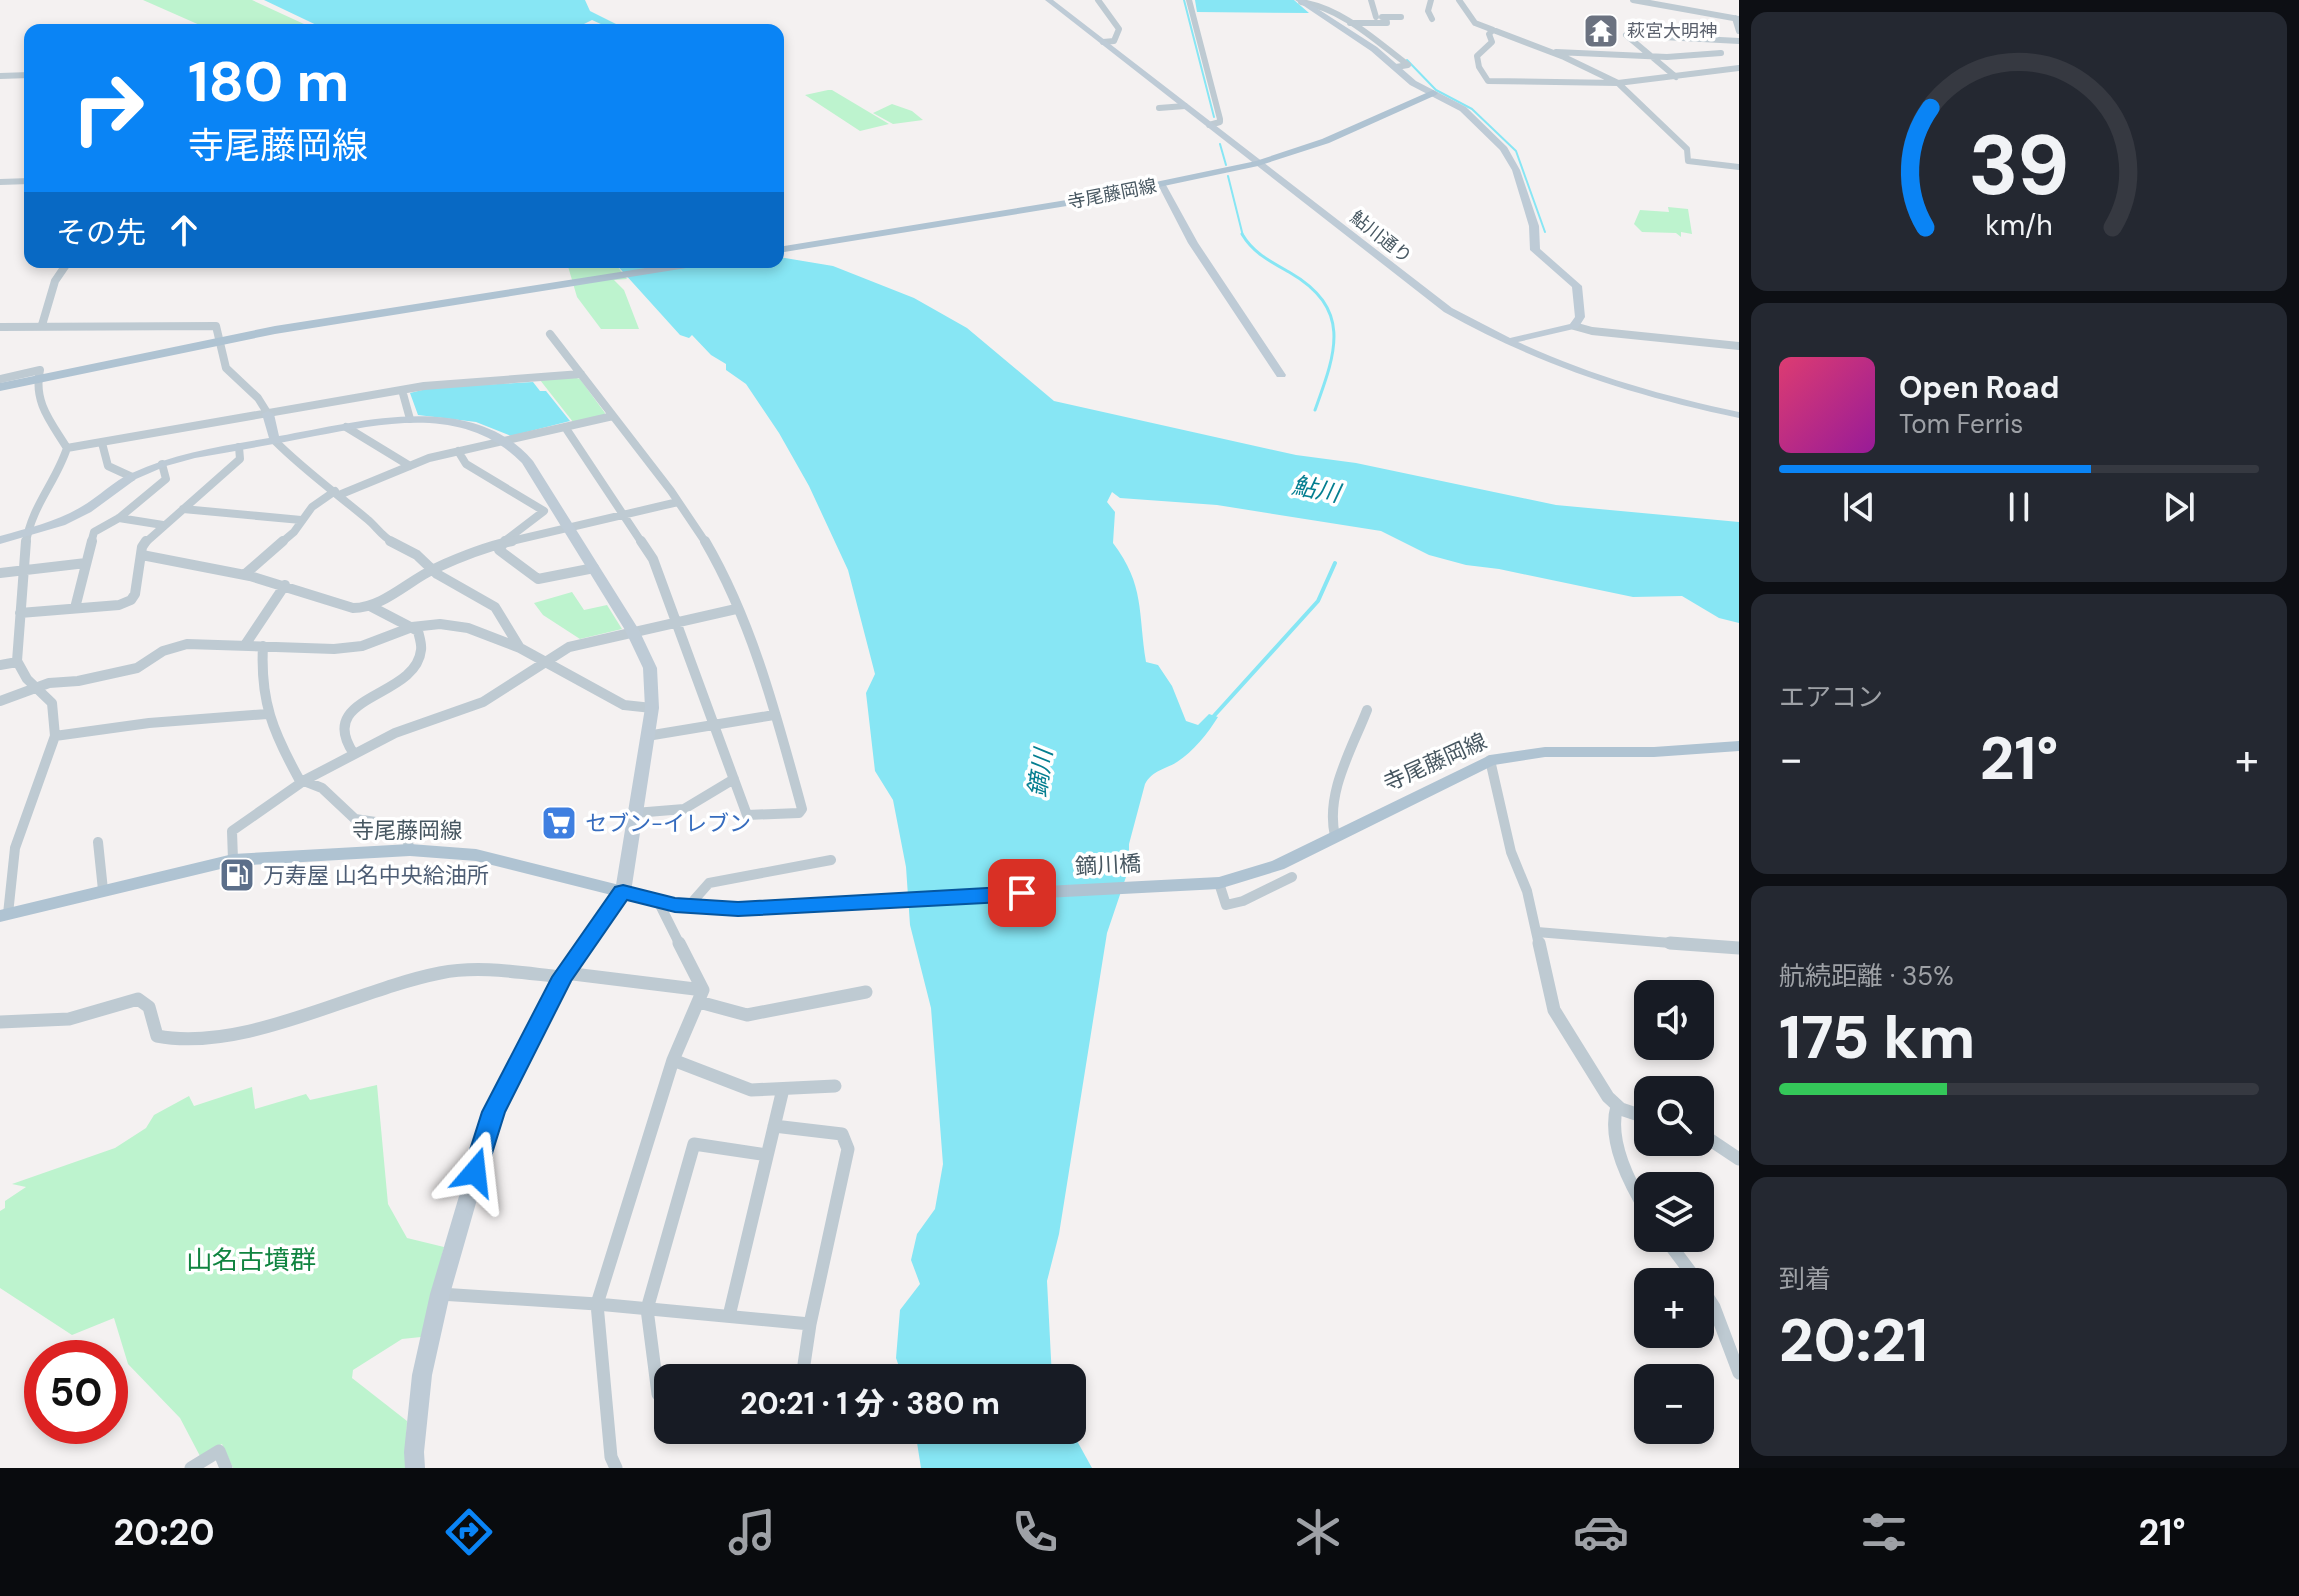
<!DOCTYPE html>
<html lang="ja">
<meta charset="utf-8">
<style>
:root{--surface:#171b24;--page:#242831;--text:#f1f3f6;--muted:#9ea1a6;--line:#363941;--accent:#0a84f5}
body{margin:0;font-family:"DM Sans","Noto Sans JP",sans-serif;background:var(--page);color:var(--text);height:100vh;display:flex;flex-direction:column;font-size:30px;white-space:nowrap}
*{box-sizing:border-box;margin:0}
p{font-size:26px;color:var(--muted)}
.icon{flex:none;width:44px;height:44px;fill:none;stroke:currentColor;stroke-width:2;stroke-linecap:round;stroke-linejoin:round}
.map{position:relative;flex:1;overflow:hidden}
.sheet{display:flex;flex-direction:column;gap:12px;padding:12px;background:#0d0f14;width:560px}
.sheet>*{flex:none}
.top-card{position:absolute;left:24px;top:24px;width:760px;height:244px;border-radius:16px;box-shadow:0 4px 12px #0003;background:#0a84f5;color:#fff;overflow:hidden}
.controls{position:absolute;left:1634px;top:980px;display:grid;gap:16px}
.controls a{display:grid;place-items:center;width:80px;height:80px;border-radius:16px;background:var(--surface);box-shadow:0 4px 12px #0003;font-size:40px}
.speed{position:absolute;left:24px;top:1340px;display:flex;gap:16px;font-size:40px;font-weight:700;text-align:center}
.speed>*{display:grid;place-content:center;width:104px;height:104px;border-radius:50%;background:var(--surface);box-shadow:0 4px 12px #0003;line-height:1}
.speed .limit{border:12px solid #d22;background:#fff;color:#111}
.pin{position:absolute;display:grid;place-items:center;width:68px;height:68px;color:#fff;margin:-34px;border-radius:16px;box-shadow:0 4px 12px #0006}
.me{position:absolute;width:88px;margin:-44px;rotate:17deg;stroke-linejoin:round;filter:drop-shadow(0 0 6px #0008)}
.turn{display:flex;align-items:center;gap:28px;height:168px;padding:0 32px;font-size:36px}
.turn .icon{width:104px;height:104px;stroke-width:2.5}
.turn b{display:block;font-size:56px;line-height:68px}
.then{display:flex;align-items:center;height:76px;padding:0 32px;background:#0003;gap:16px;font-size:30px}
.big{font-size:60px;font-weight:800;line-height:1.1}
.sheet .card{flex:1;display:flex;flex-direction:column;justify-content:center;gap:12px;min-width:0;padding:0 28px;border-radius:16px;background:var(--page)}
.sheet .dial{align-items:center;gap:0}
.dial svg{height:208px;overflow:visible;fill:none;stroke:var(--line);stroke-width:7;stroke-linecap:round;text-anchor:middle}
.dial text{fill:var(--text);stroke:none}
.song{display:flex;align-items:center;gap:24px}
.cover{width:96px;height:96px;border-radius:12px;background:linear-gradient(135deg,hsl(340 70% 55%),hsl(300 70% 35%))}
.played{height:8px;border-radius:4px;background:linear-gradient(90deg,var(--accent) 65%,var(--line) 65%)}
.keys{display:flex;justify-content:space-around;direction:ltr}
.heat{display:flex;justify-content:space-between;align-items:center;font-size:44px;direction:ltr}
.charge{height:12px;border-radius:6px;background:linear-gradient(90deg,#34c759 35%,var(--line) 0)}
.trip{position:absolute;left:654px;top:1364px;width:432px;height:80px;border-radius:16px;background:var(--surface);box-shadow:0 4px 12px #0003;font-weight:800;line-height:80px;text-align:center}
.tab-bar{display:flex;height:128px;justify-content:space-around;align-items:center;background:#090b0e;color:var(--muted)}
.tab-bar .icon{width:56px;height:56px}
.tab-bar .active{color:var(--accent)}
.tab-bar b{font-size:36px;color:var(--text)}
main{display:flex;flex:1;min-height:0}
.map>svg:first-child{display:block}
.green{fill:#bdf3ce}
.water{fill:#87e6f4}
.lines{fill:none;stroke-linecap:round;stroke-linejoin:round}
.stream-far2{stroke:#87e6f4;stroke-width:2}
.stream-far1{stroke:#87e6f4;stroke-width:3}
.stream{stroke:#87e6f4;stroke-width:4}
.street-far3{stroke:#becad2;stroke-width:6}
.street-far2{stroke:#becad2;stroke-width:8}
.street-far1{stroke:#becad2;stroke-width:10}
.street{stroke:#becad2;stroke-width:13}
.secondary{fill:#becbd6;fill-rule:evenodd}
.primary{fill:#afc3d2;fill-rule:evenodd}
.route{fill:#0a84f5;stroke:#06569f;stroke-width:2}
.labels{text-anchor:middle;dominant-baseline:central;stroke-width:7;stroke-linejoin:round;paint-order:stroke}
.far-worship-label{font-size:18px;fill:#5b616d;stroke:#fff;text-anchor:start}
.far-street-label{font-size:18px;fill:#475761;stroke:#fff}
.street-label{font-size:22px;fill:#475761;stroke:#fff}
.shop-label{font-size:22px;fill:#366cbe;stroke:#fff;text-anchor:start}
.service-label{font-size:22px;fill:#4e5e75;stroke:#fff;text-anchor:start}
.water-label{font-size:24px;font-style:italic;fill:#047e90;stroke:#fff}
.near-park-label{font-size:26px;fill:#108440;stroke:#fff}
</style>
<main>
<div class="map">
<svg width="1739" height="1468" viewBox="0 0 1739 1468">
<rect width="100%" height="100%" fill="#f4f1f1"/>
<path class="green" d="M143,0H252L317,30H211Z
M828,90H832L889,124L860,131L805,95Z
M892,104L912,111L923,120L893,124L873,113Z
M1668,207L1688,209L1692,234L1681,232V237L1676,233L1642,232L1634,224L1640,210L1669,212Z
M614,262L627,279L614,280L624,290L639,329H601L577,297L567,263Z
M573,377L580,379L605,413L604,415L573,422L540,380Z
M572,592L584,610L607,605L622,629L580,639L543,615L534,603Z
M377,1085L388,1204L407,1238L444,1247L421,1337L402,1339L353,1370L352,1378L407,1421L405,1468H233L222,1444L200,1456L180,1418L128,1364L114,1318L72,1335L0,1288V1211L5,1208V1201L26,1187L12,1184L115,1148L146,1128L154,1115L189,1096L194,1106L252,1087L255,1109L306,1094L310,1100Z"/>
<path class="water" d="M264,0H585L590,11L624,28L614,30L592,20L572,30H327Z
M1195,0H1294L1309,13L1197,12Z
M779,257L833,266L914,298L967,328L1054,401L1296,455L1356,463L1556,505L1739,522V623L1719,618L1682,596L1633,597L1499,569L1466,565L1429,555L1381,531L1217,505L1120,498L1112,492L1107,502L1115,512L1113,543C1145,585 1138,613 1146,662L1158,665L1172,686L1186,721L1198,725L1209,714L1218,717C1208,733 1193,752 1177,762C1164,770 1153,770 1145,784L1129,844V868L1107,933L1059,1234L1047,1281L1052,1378H903L896,1358L900,1310L920,1284L911,1260L917,1234L935,1209L943,1164L931,1008L910,925L906,867L893,800L875,771L866,693L875,674L848,570L809,486L779,433L746,384L726,370V364L711,355L692,335L689,338L680,335L614,262H778Z
M533,382L540,391H546L570,421L511,436L476,422L418,415L410,393L430,388Z
M915,1430H1071L1092,1468H921Z"/>
<g class="lines">
<path class="stream-far2" d="M1184,0L1214,117
M1407,60L1436,90L1472,109L1516,151L1545,232
M1220,144L1226,165
M1228,176L1243,236"/>
<path class="stream-far1" d="M1242,234C1253,253 1271,262 1289,272C1353,309 1336,352 1315,410"/>
<path class="stream" d="M1212,718L1318,601L1335,563"/>
<path class="street-far3" d="M1098,0L1119,29L1114,41L1103,42
M1189,0L1220,119V122L1209,125
M1371,0L1376,17
M1431,0L1428,11L1432,19
M1459,0L1475,23L1564,57L1618,83L1687,149L1688,161L1739,167
M1633,0L1739,19
M1301,2C1342,8 1376,41 1408,65L1396,67
M1382,17H1401
M1735,18L1739,31
M1350,23H1387L1386,17
M1493,30L1489,34L1492,42L1477,56L1479,67L1488,81L1618,83L1739,68
M1556,52L1667,57L1721,53
M0,76L30,75
M1676,77L1626,35L1739,41
M1159,108L1185,106
M0,182L30,181"/>
<path class="street-far2" d="M42,325L55,281L68,262
M1574,326L1592,331L1739,346
M0,327L216,326L226,368L258,398L268,414
M550,334L671,491L706,543
M0,379L40,370C33,402 51,422 67,448C56,482 31,507 26,543
M402,390L410,419
M346,427L410,466
M565,427L642,543
M275,441C304,470 336,493 367,519C377,527 381,536 394,543
M102,443L108,466L132,477
M67,448L424,386L581,374
M458,451L466,464L544,511L502,543
M339,495L429,458L613,416
M183,509L301,520
M119,518L163,525
M91,543L94,532L119,518L166,479L162,464
M145,543L240,459L239,447
M281,543L294,532L312,507L335,491
M503,543L678,502"/>
<path class="street-far1" d="M390,541L417,555L437,574L495,607L520,648L624,705L652,708
M505,541L499,550L538,579L594,568
M641,541L653,559L747,815L799,813L802,809C777,718 753,623 705,541
M142,555L250,576L353,608C383,608 409,580 436,568C460,557 485,547 512,541
M0,573L86,563
M244,575L283,541
M75,608L92,541
M20,613L119,605L131,600L135,594L142,547L146,541
M245,645L285,585
M263,646C260,701 273,732 299,779L322,788L355,819L403,826L410,850
M0,665L17,662
M0,701L49,683L78,681L137,668L163,651L187,644L334,649L362,646L412,627L440,624L468,628L520,648
M55,736L149,723L267,714
M647,736L774,715
M354,754C313,694 416,699 421,650C422,644 419,636 418,631L370,606
M1490,760L1511,852L1527,891L1539,945
M635,813L684,809L734,779
M1335,836C1325,793 1352,749 1367,710
M98,842L103,890
M233,860L232,831L305,780L395,733L483,702L569,647L736,609
M1219,883L1226,905L1243,901L1292,877
M658,901L680,945
M692,907L694,900L709,883L831,860
M8,914L15,848L55,736L52,703L27,679L17,661L26,541
M1537,932L1695,945"/>
<path class="street" d="M1539,943L1554,1010L1608,1097L1621,1109L1648,1118
M1670,943L1739,948
M565,973L703,990
M699,1002L747,1015L866,992
M0,1022L69,1019L138,999L149,1007L157,1036C244,1053 354,990 440,973C480,965 522,973 562,977
M673,1060L751,1090L835,1086
M1617,1106C1607,1141 1630,1184 1648,1214
M774,1126L842,1134L848,1149L810,1324L802,1378
M1700,1133L1739,1159
M1665,1238L1698,1282
M1700,1285L1714,1307L1739,1373
M440,1294L597,1304L810,1324
M729,1316L783,1089
M668,1394H658L647,1309L694,1144L767,1155
M191,1468L219,1451L226,1468
M616,1468L611,1457L597,1304L673,1060L703,990L679,943"/>
<path class="secondary" d="M1045,0H1053L1452,308L1510,338L1570,324L1575,317L1572,287L1530,250L1529,226L1512,170L1500,150L1460,111L1410,85L1371,51L1295,0H1304L1377,47L1416,81L1466,107L1507,147L1520,170L1539,226L1540,249L1582,286L1585,317L1578,328L1518,342C1589,375 1663,396 1739,412V418C1631,395 1541,366 1444,312Z
M1162,182L1166,185L1198,243L1286,375L1285,377H1277L1188,243L1158,185Z
M268,411L274,414L279,436C358,422 472,389 533,461L639,630L657,668L659,708L631,892L568,980L502,1112L450,1294L432,1375L424,1452L425,1468H405L404,1452L412,1375L430,1294L484,1112L556,973L615,891L645,708L643,668L625,630L522,463C465,405 387,423 315,436C275,444 235,451 195,458L166,466L136,479L91,512L65,525L0,544V536C28,528 56,522 81,507C99,497 113,481 132,473C175,453 222,446 269,438L262,414Z"/>
<path class="primary" d="M1433,90L1438,93L1436,95L1329,143L1258,166L1079,204L778,253V247L1079,198L1256,161L1322,139Z
M684,262H710L705,265L275,334L0,391V383L275,326Z
M1739,741V751L1654,757H1545L1494,765L1284,869L1219,889L715,915L675,911L476,861L410,856L233,866L0,922V910L233,854L410,844L476,849L675,899L715,903L1219,877L1272,861L1490,755L1545,747H1654Z"/>
</g>
<path class="route" d="M623,885L675,898L738,902L1022,886L1029,888L1032,893L1029,898L1022,901L738,916L675,912L627,900L571,981L505,1112L484,1179L475,1182L467,1179L463,1172L482,1112L552,977L615,887Z"/>
<defs>
<symbol id="temple-square" viewBox="-11 -11 22 22"><rect x="-9" y="-9" width="18" height="18" rx="4" fill="#6b7280" stroke="#fff"/><path d="M0-6L5-2H3V0L6.5 2.5H4V6H1.5V3h-3V6H-4V2.5H-6.5L-3 0V-2H-5Z" fill="#fff"/></symbol>
<symbol id="supermarket-square" viewBox="-11 -11 22 22"><rect x="-9" y="-9" width="18" height="18" rx="4" fill="#3f7fe0" stroke="#fff"/><path d="M-6-5.5h2.5l.6 2H6L4.5 2H-2.5L-4.4-4H-6ZM-1.5 3.2a1.3 1.3 0 1 0 .1 0ZM3 3.2a1.3 1.3 0 1 0 .1 0Z" fill="#fff"/></symbol>
<symbol id="fuel-square" viewBox="-11 -11 22 22"><rect x="-9" y="-9" width="18" height="18" rx="4" fill="#5c6f8a" stroke="#fff"/><path d="M-5.5-6h7V0h2V4h1.3V-2.5L3-4.5l.8-.8L6-3V5H2.5V1h-1V6h-7ZM-4.2-4.7v3.2H.2V-4.7Z" fill="#fff"/></symbol>
</defs>
<g fill-rule="evenodd">
<use href="#temple-square" x="1581" y="11" width="40" height="40"/>
<use href="#supermarket-square" x="539" y="803" width="40" height="40"/>
<use href="#fuel-square" x="217" y="855" width="40" height="40"/>
</g>
<g class="labels">
<g class="far-worship-label">
<text x="1627" y="31">萩宮大明神</text>
</g>
<g class="far-street-label">
<text transform="translate(1112 194) rotate(-11)">寺尾藤岡線</text>
<text transform="translate(1381 237) rotate(38)">鮎川通り</text>
</g>
<g class="street-label">
<text transform="translate(1435 762) rotate(-24)">寺尾藤岡線</text>
<text x="407" y="830">寺尾藤岡線</text>
<text transform="translate(1108 865) rotate(-3)">鏑川橋</text>
</g>
<g class="shop-label">
<text x="585" y="823">セブン-イレブン</text>
</g>
<g class="service-label">
<text x="263" y="875">万寿屋 山名中央給油所</text>
</g>
<g class="water-label">
<text transform="translate(1316 489) rotate(11)">鮎川</text>
<text transform="translate(1040 773) rotate(-82)">鏑川</text>
</g>
<g class="near-park-label">
<text x="251" y="1260">山名古墳群</text>
</g>
</g>
</svg>
<div class="controls">
<a><svg class="icon" aria-label="sound" viewBox="0 0 24 24"><path d="M4 9h4l5-4v14l-5-4H4zM17 9q2 3 0 6"/></svg></a>
<a><svg class="icon" aria-label="search" viewBox="0 0 24 24"><circle cx="10" cy="10" r="6"/><path d="M15 15l6 6"/></svg></a>
<a><svg class="icon" aria-label="layers" viewBox="0 0 24 24"><path d="M12 4l9 5-9 5-9-5zM3 14l9 5 9-5"/></svg></a>
<a>+</a>
<a>−</a>
</div>
<div class="speed"><div class="limit">50</div></div>
<div class="pin" style="left:1022px;top:893px;background:#d93025"><svg class="icon" aria-label="arrive" viewBox="0 0 24 24"><path d="M6 21V4h12l-3 4 3 4H6"/></svg></div>
<svg class="me" style="left:475px;top:1172px" viewBox="-20 -20 40 40"><path d="M0-17L14 15 0 8-14 15z" fill="#0a84f5" stroke="#fff" stroke-width="4"/></svg>
<div class="trip">20:21 · 1 分 · 380 m</div>
<div class="top-card">
<div class="turn"><svg class="icon" aria-label="right" viewBox="0 0 24 24"><path d="M7 20v-9h11M14 6l5 5-5 5"/></svg><div><b>180 m</b>寺尾藤岡線</div></div>
<div class="then">その先<svg class="icon" aria-label="ahead" viewBox="0 0 24 24"><path d="M12 20V5M6 11l6-6 6 6"/></svg></div>
</div>
</div>
<section class="sheet">
<div class="card dial"><svg viewBox="0 0 100 80">
<path d="M14 69A42 42 0 1 1 86 69"/>
<path d="M14 69A42 42 0 0 1 16 23" stroke="#0a84f5"/>
<text x="50" y="56" font-size="32" font-weight="700">39</text>
<text x="50" y="72" font-size="11">km/h</text>
</svg></div>
<div class="card">
<div class="song"><i class="cover"></i><div><b>Open Road</b><p>Tom Ferris</p></div></div>
<div class="played"></div>
<div class="keys"><svg class="icon" aria-label="previous" viewBox="0 0 24 24"><path d="M18 5L8 12l10 7zM5 5v14"/></svg><svg class="icon" aria-label="pause" viewBox="0 0 24 24"><path d="M8 5v14M16 5v14"/></svg><svg class="icon" aria-label="next" viewBox="0 0 24 24"><path d="M6 5l10 7-10 7zM19 5v14"/></svg></div>
</div>
<div class="card"><p>エアコン</p>
<div class="heat"><a>−</a><b class="big">21°</b><a>+</a></div>
</div>
<div class="card"><p>航続距離 · 35%</p><b class="big">175 km</b><div class="charge"></div></div>
<div class="card"><p>到着</p><b class="big">20:21</b></div>
</section>
</main>
<nav class="tab-bar">
<b>20:20</b>
<svg class="icon active" aria-label="directions" viewBox="0 0 24 24"><path d="M12 3l9 9-9 9-9-9zM9 14v-3h6M13 9l2 2-2 2"/></svg>
<svg class="icon" aria-label="music" viewBox="0 0 24 24"><path d="M9 18V5l10-2v13"/><circle cx="6" cy="18" r="3"/><circle cx="16" cy="16" r="3"/></svg>
<svg class="icon" aria-label="phone" viewBox="0 0 24 24"><path d="M5 4h4l2 5-3 2q2 4 5 5l2-3 5 2v4C11 20 4 13 5 4z"/></svg>
<svg class="icon" aria-label="climate" viewBox="0 0 24 24"><path d="M12 3v18M4 7l16 10M4 17L20 7"/></svg>
<svg class="icon" aria-label="car" viewBox="0 0 24 24"><path d="M5 17H2v-5l4-1 3-4h7l3 4 3 1v5h-3M9 17h6M6 11h13"/><circle cx="7" cy="17" r="2"/><circle cx="17" cy="17" r="2"/></svg>
<svg class="icon" aria-label="filters" viewBox="0 0 24 24"><path d="M4 7h16M4 17h16"/><circle cx="9" cy="7" r="2"/><circle cx="15" cy="17" r="2"/></svg>
<b>21°</b>
</nav>
